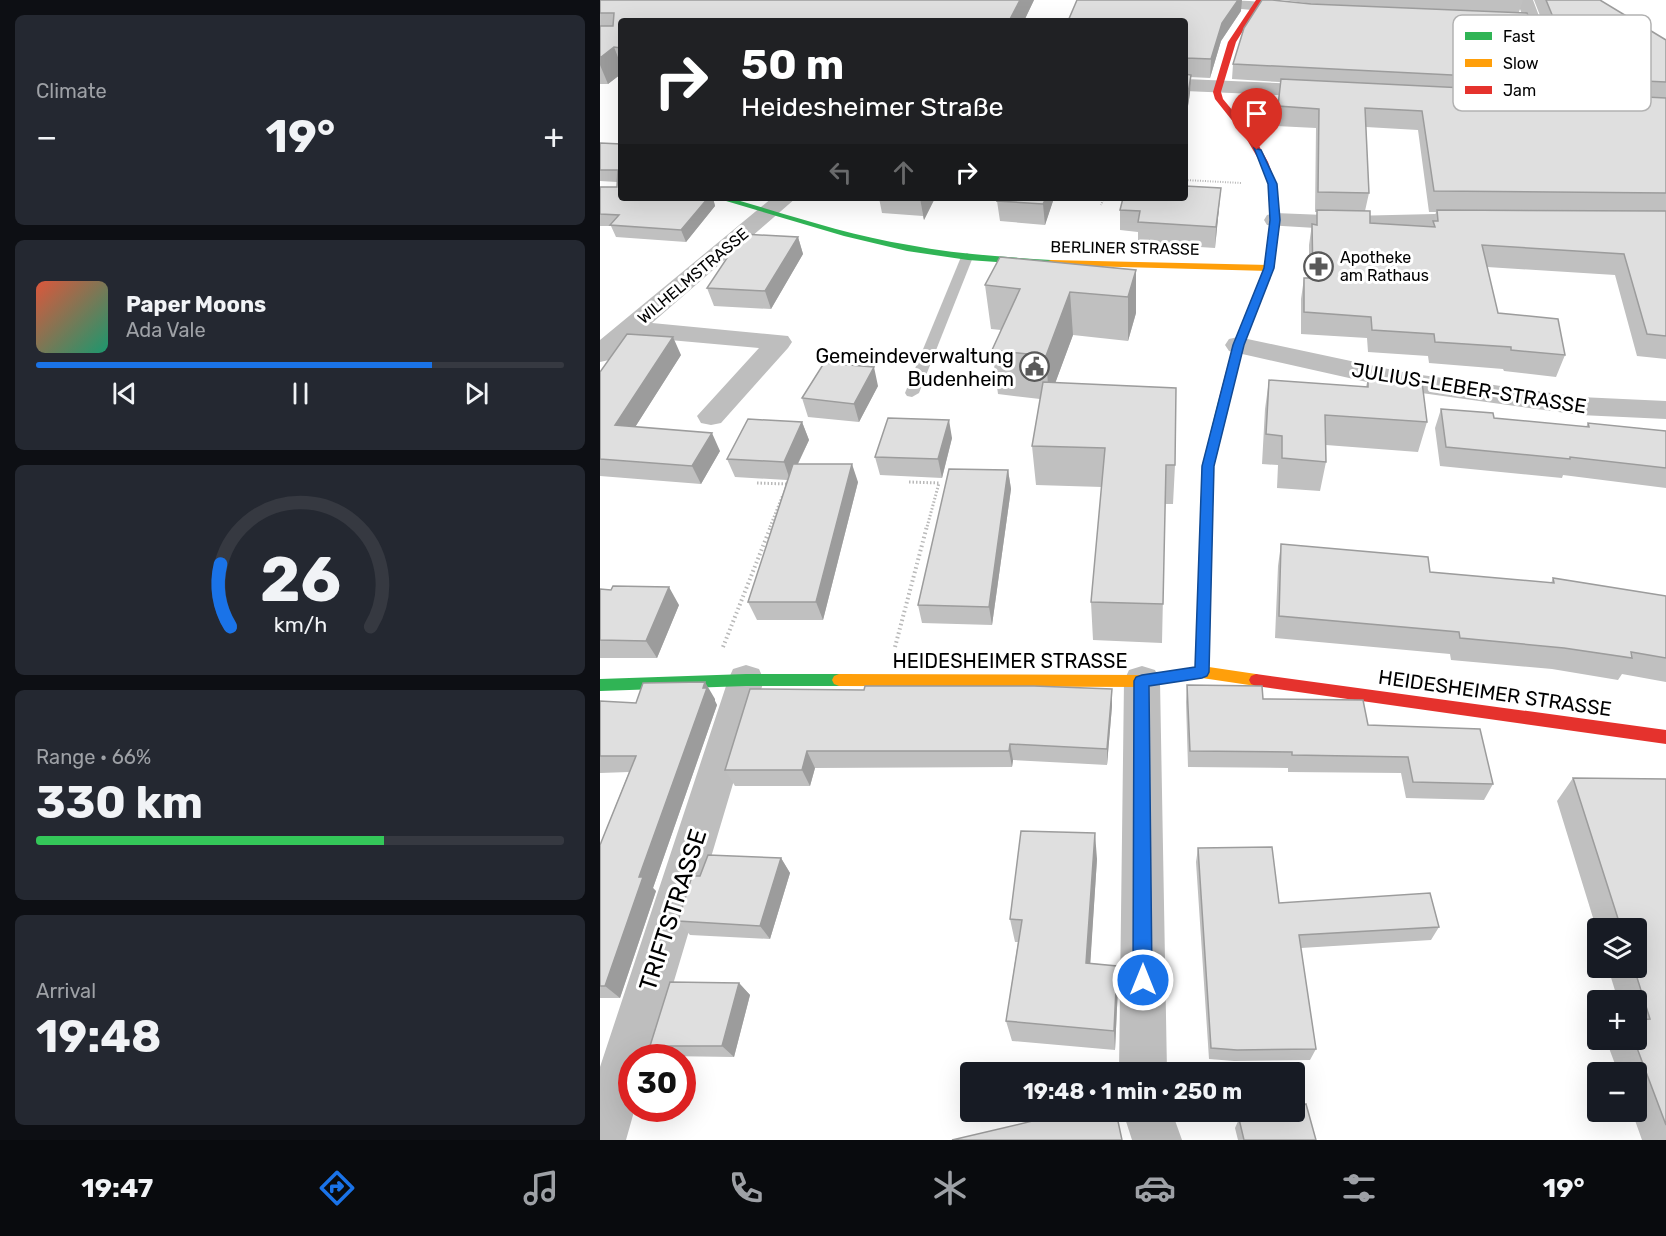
<!DOCTYPE html>
<meta charset="utf-8">
<style>
:root{--surface:#171b24;--page:#242831;--text:#f1f3f6;--muted:#9ea1a6;--line:#363941;--accent:#1a73e8}
body{margin:0;font-family:Rubik,sans-serif;background:var(--page);color:var(--text);height:100vh;display:flex;flex-direction:column;font-size:22px;white-space:nowrap}
*{box-sizing:border-box;margin:0}
p{font-size:20px;color:var(--muted)}
.icon{flex:none;width:33px;height:33px;fill:none;stroke:currentColor;stroke-width:2;stroke-linecap:round;stroke-linejoin:round}
.map{position:relative;flex:1;overflow:hidden}
.side{display:flex;flex-direction:column;gap:15px;padding:15px;background:#0d0f14;width:600px}
.side>*{flex:none}
.banner{position:absolute;left:18px;top:18px;width:570px;height:183px;border-radius:6px;box-shadow:0 6px 24px #0002;background:#202124;color:#fff;overflow:hidden}
.fabs{position:absolute;left:987px;top:918px;display:grid;gap:12px}
.fabs a{display:grid;place-items:center;width:60px;height:60px;border-radius:6px;background:var(--surface);box-shadow:0 6px 24px #0002;font-size:30px}
.speed{position:absolute;left:18px;top:1044px;display:flex;gap:12px;font-size:30px;font-weight:700;text-align:center}
.speed>*{display:grid;place-content:center;width:78px;height:78px;border-radius:50%;background:var(--surface);box-shadow:0 6px 24px #0002;line-height:1}
.speed .limit{border:9px solid #d22;background:#fff;color:#111}
.pin{position:absolute;display:grid;place-items:center;width:51px;height:51px;color:#fff;margin:-62px -26px;border-radius:50% 50% 50% 0;rotate:-45deg;box-shadow:0 0 6px #0007}
.pin .icon{rotate:45deg}
.me{position:absolute;width:66px;margin:-33px;rotate:0deg;stroke-linejoin:round;filter:drop-shadow(0 0 4px #0008)}
.turn{display:flex;align-items:center;gap:21px;height:126px;padding:0 24px;font-size:27px}
.turn .icon{width:78px;height:78px;stroke-width:2.5}
.turn b{display:block;font-size:42px;line-height:51px}
.lanes{display:flex;align-items:center;height:57px;padding:0 24px;background:#0003;justify-content:center;gap:30px;direction:ltr}
.lanes .off{opacity:.35}
.big{font-size:45px;font-weight:700;line-height:1.1}
.side .widget{flex:1;display:flex;flex-direction:column;justify-content:center;gap:9px;min-width:0;padding:0 21px;border-radius:9px;background:var(--page)}
.side .dial{align-items:center;gap:0}
.dial svg{height:156px;overflow:visible;fill:none;stroke:var(--line);stroke-width:7;stroke-linecap:round;text-anchor:middle}
.dial text{fill:var(--text);stroke:none}
.song{display:flex;align-items:center;gap:18px}
.cover{width:72px;height:72px;border-radius:9px;background:linear-gradient(135deg,hsl(10 70% 55%),hsl(160 70% 35%))}
.played{height:6px;border-radius:3px;background:linear-gradient(90deg,var(--accent) 75%,var(--line) 75%)}
.keys{display:flex;justify-content:space-around;direction:ltr}
.heat{display:flex;justify-content:space-between;align-items:center;font-size:33px;direction:ltr}
.charge{height:9px;border-radius:4px;background:linear-gradient(90deg,#34c759 66%,var(--line) 0)}
.trip{position:absolute;left:360px;top:1062px;width:345px;height:60px;border-radius:6px;background:var(--surface);box-shadow:0 6px 24px #0002;font-weight:700;line-height:60px;text-align:center}
.dock{display:flex;height:96px;justify-content:space-around;align-items:center;background:#090b0e;color:var(--muted)}
.dock .icon{width:42px;height:42px}
.dock .selected{color:var(--accent)}
.dock b{font-size:27px;color:var(--text)}
main{display:flex;flex:1;min-height:0}
.map>svg:first-child{display:block}
.lines{fill:none;stroke-linecap:round;stroke-linejoin:round}
.path-far2{stroke:#b9b9b9;stroke-width:2;stroke-dasharray:1 1.5;stroke-linecap:butt}
.path-far1{stroke:#b9b9b9;stroke-width:3;stroke-dasharray:1.5 2;stroke-linecap:butt}
.path{stroke:#b9b9b9;stroke-width:4;stroke-dasharray:1.5 3;stroke-linecap:butt}
.lane{fill:#bebebe;fill-rule:evenodd}
.street{fill:#bebebe;fill-rule:evenodd}
.fast{fill:#30b455;fill-rule:evenodd}
.slow{fill:#ff9f0a;fill-rule:evenodd}
.jam{fill:#e5322d;fill-rule:evenodd}
.wall{fill:#c0c0c0;fill-rule:evenodd}
.shaded-wall{fill:#9c9c9c}
.building{fill:#dfdfdf;stroke:#9c9c9c;stroke-width:1.5}
.route{fill:#1a73e8;stroke:#114b97;stroke-width:1.5}
.labels{text-anchor:middle;dominant-baseline:central;stroke-width:6;stroke-linejoin:round;paint-order:stroke}
.far-street-label{font-size:16px;fill:#000;stroke:#fff}
.far-poi-label{font-size:16px;fill:#000;stroke:#fff;text-anchor:start}
.poi-label{font-size:20px;fill:#000;stroke:#fff;text-anchor:end}
.street-label{font-size:20px;fill:#000;stroke:#fff}
.near-street-label{font-size:24px;fill:#000;stroke:#fff}
.key{fill:#fff;stroke:#b2b2b2;stroke-width:1.5}
.key-label{font-size:16px;fill:#000}
</style>
<main>
<section class="side">
<div class="widget"><p>Climate</p>
<div class="heat"><a>−</a><b class="big">19°</b><a>+</a></div>
</div>
<div class="widget">
<div class="song"><i class="cover"></i><div><b>Paper Moons</b><p>Ada Vale</p></div></div>
<div class="played"></div>
<div class="keys"><svg class="icon" aria-label="previous" viewBox="0 0 24 24"><path d="M18 5L8 12l10 7zM5 5v14"/></svg><svg class="icon" aria-label="pause" viewBox="0 0 24 24"><path d="M8 5v14M16 5v14"/></svg><svg class="icon" aria-label="next" viewBox="0 0 24 24"><path d="M6 5l10 7-10 7zM19 5v14"/></svg></div>
</div>
<div class="widget dial"><svg viewBox="0 0 100 80">
<path d="M14 69A42 42 0 1 1 86 69"/>
<path d="M14 69A42 42 0 0 1 9 37" stroke="#1a73e8"/>
<text x="50" y="56" font-size="32" font-weight="700">26</text>
<text x="50" y="72" font-size="11">km/h</text>
</svg></div>
<div class="widget"><p>Range · 66%</p><b class="big">330 km</b><div class="charge"></div></div>
<div class="widget"><p>Arrival</p><b class="big">19:48</b></div>
</section>
<div class="map">
<svg width="1066" height="1140" viewBox="0 0 1066 1140">
<rect width="100%" height="100%" fill="#fff"/>
<g class="lines">
<path class="path-far2" d="M585,180L641,183
M478,198L503,200L501,205"/>
<path class="path-far1" d="M309,482L339,483L327,527
M157,483L187,484L186,488
M170,527L183,495"/>
<path class="path" d="M123,647L171,526
M295,647L327,526"/>
<path class="lane" d="M367,253L373,257L319,393L312,397L307,396L305,393L361,257Z"/>
<path class="street" d="M593,0C611,0 692,0 701,9L693,14L601,5Z
M917,0H933L972,104L969,108H955L952,104Z
M585,79L723,85L730,87L732,91L730,95L723,97L585,91Z
M172,198H196L52,323L188,336L192,342L188,348L121,423L111,425L101,423L97,416L159,348L36,337L9,360L0,362V340Z
M675,213L749,216L878,213L886,215L889,220L886,225L878,227L749,230L667,225L664,220L667,215Z
M638,337L807,373L980,397L1066,401V419L980,415L807,391L629,351L625,345L629,339Z
M146,665L159,669L164,680L51,1058H32V1108H35L26,1140H0V1067L128,680L133,669Z
M542,666L555,670L560,681L567,1072H519L524,681L529,670Z
M523,1112H572L582,1140H532Z"/>
<path class="fast" d="M116,198H130C189,215 248,235 309,245C356,254 403,257 451,260L456,263L451,266L368,260L307,251L244,236Z
M625,394L631,398L614,466L609,672L607,676L602,678L597,676L595,672L602,466L619,398Z
M146,674H239L244,676L246,680L244,684L239,686H146L0,691V679Z"/>
<path class="slow" d="M451,260L669,265L674,268L669,271L448,265V261Z
M602,666L656,674L661,676L663,680L661,684L656,686L602,678L542,687L239,686L234,684L232,680L234,676L239,674L542,675Z"/>
<path class="jam" d="M656,0H662L636,42L621,92L623,99L653,135L668,162L676,184L680,220L674,268L643,345L631,398L625,402L619,398L633,345L664,268L670,220L668,184L660,162L646,138L615,99L613,92L628,42Z
M656,674L1066,730V744L656,686L651,684L649,680L651,676Z"/>
</g>
<path class="wall" d="M0,0H434L424,21H21V74L8,84H0Z
M683,0H923L919,12L952,80L948,92L970,93L934,0H1000L1066,40V359L1037,356L1015,275L887,267L898,313L965,355L956,377L904,371L903,369L829,363L828,356L768,352L767,338L701,334V299L704,278H709V245L712,224L715,225L717,212H715L716,128L676,126L680,82L632,79L633,64L706,3ZM766,127L818,130L829,212H836L832,227L770,223L765,211L769,193Z
M641,11L621,41L610,78L590,77V93L585,125V21Z
M0,143L21,144V198H113L115,206L86,242L16,237L11,226H0V187H17V182L0,181Z
M279,198H335L324,220L323,216L282,213Z
M454,198L445,225L400,221L397,201Z
M619,208L615,248L538,243V232L520,230V210Z
M198,237L203,254L171,309L114,306L107,288Z
M536,270V313L528,341L473,335L455,383L575,465L573,504H565L562,643L493,640L491,602L502,487L436,485L432,446L440,399L398,394L392,350L401,330L391,329L385,285Z
M81,355L35,427L120,451L101,484L0,476V372Z
M768,378L827,422L818,452L726,445V462L720,491L677,488L678,465L662,464L665,409L669,380L766,387Z
M278,386L259,422L208,417L202,398Z
M841,409L894,418L986,427L988,423L1066,431V488L963,475L962,478L840,466L835,428Z
M202,422L209,440L198,464L258,482L223,620H157L148,602L187,480L135,477L127,459Z
M352,438L342,478L280,475L275,457Z
M408,470L411,489L392,625L322,623L318,605Z
M681,544L830,572L951,583L953,578L1066,596V682L1022,674L1018,680L952,669L851,660L850,654L675,638L678,566Z
M0,589L11,590L79,605L57,658H0Z
M587,685L663,699L768,725L893,784L884,800L806,798L801,773L688,772V768L588,767L586,702Z
M512,689V706L507,765L413,760L412,767L215,768L210,786H135L125,770L264,690Z
M115,699V701L117,705L53,888L56,891L20,998H0V845L29,772L0,773V701L36,703Z
M973,778L1066,779V1140H1042L1032,1112H1036V1072H1018L1006,1040H1036V1000H1018L1008,968H1036V928H998V934L957,801Z
M598,848L679,903L839,927L831,940L701,948L716,1049L710,1060L634,1061L609,1059L596,862Z
M181,858L190,873L170,939L90,935L78,921L100,876Z
M497,859L490,963L517,966L518,987L515,1050L412,1041L406,1021L418,942H415L410,919Z
M139,983L150,995L134,1057L65,1056L50,1046Z
M639,1119L716,1140H638L635,1128Z"/>
<path class="shaded-wall" d="M420,0H434L424,21H409Z
M638,0H642L641,11L621,41L610,78L611,59L622,23Z
M14,47L21,65V74L8,84L0,65V58Z
M591,75L590,93L585,125V111Z
M621,188L615,248L616,227Z
M108,198H113L115,206L86,242L81,230Z
M320,198H335L324,220Z
M446,198H454L445,225L443,204Z
M198,237L203,254L171,309L165,291Z
M536,270V313L528,341V297Z
M470,292L473,335L449,400L446,356Z
M73,337L81,355L25,443L15,425Z
M274,367L278,386L259,422L254,404Z
M349,420L352,438L342,478L338,459Z
M202,422L209,440L190,480L184,462Z
M112,433L120,451L101,484L92,466Z
M252,464L258,482L223,620L216,602Z
M408,470L411,489L392,625L389,607Z
M69,587L79,605L57,658L46,641Z
M105,682L115,699V701L117,705L53,888L56,891L20,998L5,986L39,877Z
M512,689V706L507,765V749Z
M410,744L413,760L412,767L409,751Z
M207,751L215,768L210,786L202,770Z
M495,833L497,859L489,984L486,963Z
M181,858L190,873L170,939L160,926Z
M517,966L518,987L515,1050L514,1031Z
M139,983L150,995L134,1057L122,1046Z"/>
<path class="building" d="M0,0H420L409,21H21V48L14,47L0,58V26H13L14,13H0Z
M477,0H638L622,23L611,59L586,58L585,59V21H468Z
M662,0H672L711,4L927,13L952,80L633,64L644,28Z
M946,0H1000L1066,40V82L978,78Z
M585,74L591,75L585,111Z
M681,79L1066,98V193L834,191L822,111L765,108L769,193L718,192L719,109L678,106Z
M0,143L21,144V198H108L81,230L10,225L19,215L0,214V187H17L18,170H0Z
M585,186L621,188L616,227L538,222L540,211L520,210L523,198H585Z
M398,198H446L443,204L397,201Z
M717,210L770,211V223L835,227L833,221H838L837,210L1066,211V336L1047,334L1024,254L882,245L898,313L958,319L965,355L911,350V347L835,342L834,334L772,330L771,317L704,312V278H713L712,224L717,225Z
M143,234L198,237L165,291L107,288Z
M400,257L536,270L528,297L470,292L446,356L392,350L420,289L385,285Z
M27,334L73,337L15,425L112,433L92,466L0,459V372Z
M224,363L274,367L254,404L202,398Z
M768,378L822,382L827,422L725,415L726,462L682,458V436L666,434L669,380L768,387Z
M443,382L576,388L575,465H566L563,604L491,602L505,448L432,446Z
M841,409L893,413L894,418L989,427L988,423L1066,431V468L970,457V459L846,447Z
M288,418L349,420L338,459L275,457Z
M148,419L202,422L184,462L127,459Z
M193,464H252L216,602H148Z
M349,469L408,470L389,607L318,605Z
M681,544L828,557L830,572L954,583L953,578L1066,596V658L1031,652L1032,658L964,648L860,638L859,632L679,616Z
M13,586L69,587L46,641L0,640V589L11,590Z
M105,682L103,688H107L39,877H43L5,986H0V845L36,756H0V701L36,703L43,683Z
M587,685L662,686L663,699L763,700L768,725L880,729L893,784L813,782L808,757L692,755V752L590,751Z
M265,686H434L512,689L507,749L410,744L409,751H207L202,770H125L150,689L264,690Z
M973,778L1066,779V1125L1034,1040H1036V1020L1050,1019L1034,968H1036V928H1021Z
M421,831L495,833L486,963L517,966L514,1031L406,1021L422,920L410,919Z
M672,847L679,903L830,893L839,927L699,935L716,1049L637,1050L611,1048L598,848Z
M108,855L181,858L160,926L78,921L92,876H100Z
M70,982L139,983L122,1046H50Z
M706,1104L716,1140H644L639,1119L673,1112H694V1107Z
M440,1112H516L522,1140H352L441,1119Z"/>
<path class="route" d="M654,148L661,150L677,184L680,220L674,268L644,345L614,466L609,672L607,676L602,678L549,686L552,980L549,987L543,990L536,987L533,980L534,681L536,677L542,675L595,667L602,466L633,345L664,268L670,220L668,184Z"/>
<defs>
<symbol id="pharmacy-ring" viewBox="-11 -11 22 22"><circle r="9.5" fill="#fff" stroke="#595959" stroke-width="1.5"/><path d="M-2-6h4v4h4v4h-4v4h-4v-4h-4v-4h4Z" fill="#595959"/></symbol>
<symbol id="civic-ring" viewBox="-11 -11 22 22"><circle r="9.5" fill="#fff" stroke="#595959" stroke-width="1.5"/><path d="M-.6-6.5H3V-4.5H.6V-3L4-1V1h2V6H-6V1h2V-1L-.6-3ZM-1.2 2.5V6h2.4V2.5Z" fill="#595959"/></symbol>
</defs>
<g fill-rule="evenodd">
<use href="#pharmacy-ring" x="702" y="250" width="33" height="33"/>
<use href="#civic-ring" x="418" y="350" width="33" height="33"/>
</g>
<g class="labels">
<g class="far-street-label">
<text transform="translate(525 248) rotate(1)">BERLINER STRASSE</text>
<text transform="translate(93 276) rotate(-40)">WILHELMSTRASSE</text>
</g>
<g class="far-poi-label">
<text x="740" y="257">Apotheke<tspan x="740" dy="18">am Rathaus</tspan></text>
</g>
<g class="poi-label">
<text x="414" y="356">Gemeindeverwaltung<tspan x="414" dy="23">Budenheim</tspan></text>
</g>
<g class="street-label">
<text transform="translate(869 388) rotate(9)">JULIUS-LEBER-STRASSE</text>
<text x="410" y="661">HEIDESHEIMER STRASSE</text>
<text transform="translate(895 693) rotate(8)">HEIDESHEIMER STRASSE</text>
</g>
<g class="near-street-label">
<text transform="translate(73 910) rotate(-72)">TRIFTSTRASSE</text>
</g>
</g>
<rect x="853" y="15" width="198" height="96" rx="9" class="key"/>
<rect x="865" y="32" width="27" height="8" fill="#30b455"/>
<rect x="865" y="59" width="27" height="8" fill="#ff9f0a"/>
<rect x="865" y="86" width="27" height="8" fill="#e5322d"/>
<g class="key-label">
<text x="903" y="42">Fast</text>
<text x="903" y="69">Slow</text>
<text x="903" y="96">Jam</text>
</g>
</svg>
<div class="fabs">
<a><svg class="icon" aria-label="layers" viewBox="0 0 24 24"><path d="M12 4l9 5-9 5-9-5zM3 14l9 5 9-5"/></svg></a>
<a>+</a>
<a>−</a>
</div>
<div class="speed"><div class="limit">30</div></div>
<div class="pin" style="left:657px;top:150px;background:#d93025"><svg class="icon" aria-label="arrive" viewBox="0 0 24 24"><path d="M6 21V4h12l-3 4 3 4H6"/></svg></div>
<svg class="me" style="left:543px;top:980px" viewBox="-20 -20 40 40"><circle r="17" fill="#1a73e8" stroke="#fff" stroke-width="3"/><path d="M0-11L8 9 0 5-8 9z" fill="#fff"/></svg>
<div class="trip">19:48 · 1 min · 250 m</div>
<div class="banner">
<div class="turn"><svg class="icon" aria-label="right" viewBox="0 0 24 24"><path d="M7 20v-9h11M14 6l5 5-5 5"/></svg><div><b>50 m</b>Heidesheimer Straße</div></div>
<div class="lanes"><svg class="icon off" aria-label="left" viewBox="0 0 24 24"><path d="M17 20v-9H6M10 6l-5 5 5 5"/></svg><svg class="icon off" aria-label="ahead" viewBox="0 0 24 24"><path d="M12 20V5M6 11l6-6 6 6"/></svg><svg class="icon" aria-label="right" viewBox="0 0 24 24"><path d="M7 20v-9h11M14 6l5 5-5 5"/></svg></div>
</div>
</div>
</main>
<nav class="dock">
<b>19:47</b>
<svg class="icon selected" aria-label="directions" viewBox="0 0 24 24"><path d="M12 3l9 9-9 9-9-9zM9 14v-3h6M13 9l2 2-2 2"/></svg>
<svg class="icon" aria-label="music" viewBox="0 0 24 24"><path d="M9 18V5l10-2v13"/><circle cx="6" cy="18" r="3"/><circle cx="16" cy="16" r="3"/></svg>
<svg class="icon" aria-label="phone" viewBox="0 0 24 24"><path d="M5 4h4l2 5-3 2q2 4 5 5l2-3 5 2v4C11 20 4 13 5 4z"/></svg>
<svg class="icon" aria-label="climate" viewBox="0 0 24 24"><path d="M12 3v18M4 7l16 10M4 17L20 7"/></svg>
<svg class="icon" aria-label="car" viewBox="0 0 24 24"><path d="M5 17H2v-5l4-1 3-4h7l3 4 3 1v5h-3M9 17h6M6 11h13"/><circle cx="7" cy="17" r="2"/><circle cx="17" cy="17" r="2"/></svg>
<svg class="icon" aria-label="filters" viewBox="0 0 24 24"><path d="M4 7h16M4 17h16"/><circle cx="9" cy="7" r="2"/><circle cx="15" cy="17" r="2"/></svg>
<b>19°</b>
</nav>
